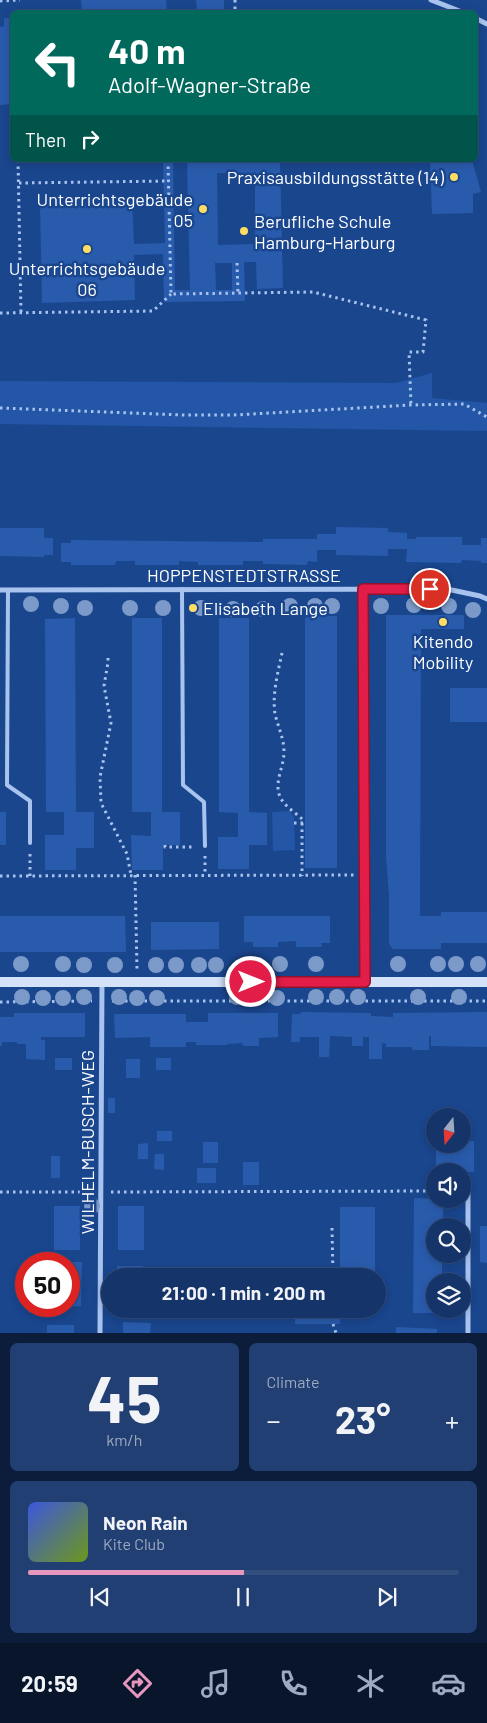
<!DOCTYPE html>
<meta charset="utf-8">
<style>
:root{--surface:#14346a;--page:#213f72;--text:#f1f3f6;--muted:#9daac1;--line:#334f7e;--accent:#e797bd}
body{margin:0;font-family:Barlow,sans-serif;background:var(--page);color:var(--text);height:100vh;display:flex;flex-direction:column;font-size:19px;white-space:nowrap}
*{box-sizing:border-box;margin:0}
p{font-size:16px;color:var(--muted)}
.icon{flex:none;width:28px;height:28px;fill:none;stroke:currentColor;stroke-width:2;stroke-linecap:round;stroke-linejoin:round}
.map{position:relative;height:1333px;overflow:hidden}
.side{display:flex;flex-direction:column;gap:10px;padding:10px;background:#0b1d3a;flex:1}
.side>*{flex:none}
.top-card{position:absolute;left:10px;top:10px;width:468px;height:152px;border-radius:8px;box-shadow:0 2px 8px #0003,0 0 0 1px var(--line);background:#00695c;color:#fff;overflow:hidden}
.needle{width:32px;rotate:197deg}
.fabs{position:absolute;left:426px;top:1108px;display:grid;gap:10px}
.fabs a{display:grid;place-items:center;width:45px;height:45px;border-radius:50%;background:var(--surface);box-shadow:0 2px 8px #0003,0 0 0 1px var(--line);font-size:25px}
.speed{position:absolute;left:15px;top:1252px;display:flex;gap:10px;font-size:25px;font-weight:700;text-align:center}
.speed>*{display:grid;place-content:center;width:65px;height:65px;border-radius:50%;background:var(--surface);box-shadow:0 2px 8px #0003,0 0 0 1px var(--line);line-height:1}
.speed .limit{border:8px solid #d22;background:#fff;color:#111}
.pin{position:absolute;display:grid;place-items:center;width:42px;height:42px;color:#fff;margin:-21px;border:2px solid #fff;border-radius:50%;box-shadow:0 1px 5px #0007}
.me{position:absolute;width:55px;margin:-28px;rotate:90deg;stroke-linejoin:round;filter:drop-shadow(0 0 4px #0008)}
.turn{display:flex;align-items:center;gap:18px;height:105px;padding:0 15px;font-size:22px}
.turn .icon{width:65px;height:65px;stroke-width:2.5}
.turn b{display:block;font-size:35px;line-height:42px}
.then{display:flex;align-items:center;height:48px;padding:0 15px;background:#0003;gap:10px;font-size:19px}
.big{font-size:38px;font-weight:700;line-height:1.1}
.side .card{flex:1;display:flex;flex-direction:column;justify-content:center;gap:8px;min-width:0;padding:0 18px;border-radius:8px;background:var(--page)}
.side .dial{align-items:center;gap:0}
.dial b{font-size:65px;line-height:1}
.song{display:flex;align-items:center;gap:15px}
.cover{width:60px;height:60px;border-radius:8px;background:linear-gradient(135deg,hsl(230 70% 55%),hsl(80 70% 35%))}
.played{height:5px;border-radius:2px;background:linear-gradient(90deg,var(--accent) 50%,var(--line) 50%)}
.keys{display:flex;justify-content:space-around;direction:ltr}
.heat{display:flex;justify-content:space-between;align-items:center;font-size:28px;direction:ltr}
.side .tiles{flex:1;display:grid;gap:10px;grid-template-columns:1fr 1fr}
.card:last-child{grid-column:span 2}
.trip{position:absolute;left:101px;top:1268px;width:285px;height:50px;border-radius:25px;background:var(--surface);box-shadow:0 2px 8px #0003,0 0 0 1px var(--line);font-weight:700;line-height:50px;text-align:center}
.tabs{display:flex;height:80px;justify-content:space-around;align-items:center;background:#08152a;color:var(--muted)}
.tabs .icon{width:35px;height:35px}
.tabs .selected{color:var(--accent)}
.tabs b{font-size:22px;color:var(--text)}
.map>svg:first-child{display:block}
.green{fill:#2356a7}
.building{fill:#295bac;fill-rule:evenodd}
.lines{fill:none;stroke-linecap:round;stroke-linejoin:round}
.path{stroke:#a7c3ee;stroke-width:3;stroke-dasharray:2.5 4;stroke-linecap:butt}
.lane{stroke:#a7c3ee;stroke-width:4}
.street{stroke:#a7c3ee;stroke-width:5}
.secondary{stroke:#d4e2fa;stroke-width:10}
.tree{fill:#7c9ac9}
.route-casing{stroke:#92132f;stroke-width:12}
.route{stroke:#e11d48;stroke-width:9}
.poi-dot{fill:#ffdc64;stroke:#1a468e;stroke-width:2}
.labels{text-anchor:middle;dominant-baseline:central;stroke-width:5;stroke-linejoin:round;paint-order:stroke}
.poi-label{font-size:18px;fill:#fff;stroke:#1a468e;text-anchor:end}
.street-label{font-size:18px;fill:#fff;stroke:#1a468e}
</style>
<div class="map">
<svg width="487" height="1333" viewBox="0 0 487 1333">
<rect width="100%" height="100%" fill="#1a468e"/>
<path class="green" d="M432,373V398L487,403V431L0,424V381L396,383Z
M290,811L294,818L295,850L273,851L272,812Z"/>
<path class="building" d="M81,0H166L167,12H82Z
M196,0H224V12H197Z
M4,18H12V104L0,105V27L4,26Z
M163,160H173L175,290H190L187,160H280L283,288L257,289L256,262H244L245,301L164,302L163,254L134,255L135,300L42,303L40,204L132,201L134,244L165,243ZM217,173H255V244L218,245ZM215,263H232V290H216Z
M430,160H472L481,192L473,194V213L432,214Z
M336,527L388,528V532L407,533V539H416V537H462V545H481V538H487V563H481V561L462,560L461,563L406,562L407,549H388V556L336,555V550H317V562L308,561L307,565L263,564V561H243V565H198V562L179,561V565H135V561H116L115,565H71V562H61V543H71V540L263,542V539H317V534H336Z
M0,528H44V538H53V555H44V557L0,556Z
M386,615H464V629H421L420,916H441V912H487V943H441V949H393L389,944V896L386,856Z
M305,616H337V868H305Z
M75,618L76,812H94V848H76V870H45V835H64V812H46L45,619Z
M132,618H162V812H180V845H163V870H132L131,835L151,836V812H132Z
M219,618H249V812L267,813V845H249V869H218V837H238V813L219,812Z
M450,688H487V722H450Z
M0,812H6V845H0Z
M0,916H125L126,952H0Z
M244,916H330V943H321L322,947H296V941L278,942V947H253V942H244Z
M151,922H219V949L151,950Z
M300,1012L371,1013V1016L393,1017V1013L487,1012V1047L431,1046V1036H429V1050H412V1047H386V1044L382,1043V1059H369V1037H363V1046H352V1037L330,1036L329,1057H319V1037H300V1042H291L292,1014H301Z
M14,1013H85V1037H41V1040H45V1060L26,1059V1044H17V1042H2V1046H0V1017H14Z
M208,1013H278V1037L259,1038V1046H243L242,1043L227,1044V1045H196V1042H186V1047H150V1037L115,1038L114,1014H186V1022H208Z
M55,1058H72V1070H55Z
M156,1058H171V1070H156Z
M126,1059H140V1078H126Z
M108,1098H115V1113H108Z
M157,1131H172V1141H157Z
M462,1141H474V1172L436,1171V1144H462Z
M203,1142H218V1163H203Z
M148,1143V1159H138V1144Z
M155,1154H164V1170L154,1169Z
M51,1156H60V1178H51Z
M243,1162H259V1185H243Z
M197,1168H216V1183H197Z
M414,1198L443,1199V1226H435V1254H442V1281H435V1309H441V1313H413Z
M54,1206H80V1250H54Z
M118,1206H144V1250H118Z
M340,1207H375V1276H340Z
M480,1226H487V1263L480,1262Z
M69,1262H82L81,1306L69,1307Z
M117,1266H143V1276H117Z
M295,1309H340V1324H295Z
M123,1322L151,1323L150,1333H123Z
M47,1325H74V1333H47Z
M396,1327L437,1329V1333H396Z"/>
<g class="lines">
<path class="path" d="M235,0V12
M0,1L20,0
M18,160L21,313
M168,160L171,294L313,292L426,320L423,352H409L411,405
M19,183L169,181
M237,263L238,293
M0,313L153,311L171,294
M0,408L185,415H234L411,405L464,404L487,417
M282,653C278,672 272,694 275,714C278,727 284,738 284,752C284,766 275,780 279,794C282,805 295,812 302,819V876
M108,658V662L104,686L111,723L100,777L101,803L127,854L131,875
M294,823H303
M165,845V847H193
M30,854V876
M205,856V875
M135,875L137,970
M0,876L354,875
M112,1001H487
M0,1002L92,1001
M0,1192H89
M111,1192L435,1191
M332,1228L333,1276
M333,1324L336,1333"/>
<path class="lane" d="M182,589L183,785L204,802L205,846
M8,590L7,785L30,801V843"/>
<path class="street" d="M431,0L462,12
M475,18L487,24
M363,589L365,982
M0,590L447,589L480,596L487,599
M468,1191V1333
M100,1333L102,982"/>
<path class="secondary" d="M0,982H487"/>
</g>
<g class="tree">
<circle cx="31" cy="604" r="8"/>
<circle cx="414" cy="605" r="8"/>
<circle cx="61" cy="606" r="8"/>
<circle cx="290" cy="606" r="8"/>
<circle cx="315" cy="606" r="8"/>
<circle cx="332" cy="606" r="8"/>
<circle cx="381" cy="606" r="8"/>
<circle cx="449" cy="606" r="8"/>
<circle cx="85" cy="608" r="8"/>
<circle cx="130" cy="608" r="8"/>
<circle cx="163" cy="608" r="8"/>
<circle cx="201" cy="608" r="8"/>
<circle cx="233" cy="609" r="8"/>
<circle cx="263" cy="609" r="8"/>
<circle cx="473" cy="610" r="8"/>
<circle cx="21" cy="964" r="8"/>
<circle cx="63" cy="964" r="8"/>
<circle cx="280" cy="964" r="8"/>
<circle cx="316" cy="964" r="8"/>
<circle cx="398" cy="964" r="8"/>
<circle cx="438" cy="964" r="8"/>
<circle cx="456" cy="964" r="8"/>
<circle cx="478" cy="964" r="8"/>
<circle cx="84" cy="965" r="8"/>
<circle cx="115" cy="965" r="8"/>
<circle cx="156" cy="965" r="8"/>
<circle cx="176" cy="965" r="8"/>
<circle cx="199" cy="965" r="8"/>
<circle cx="216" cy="965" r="8"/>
<circle cx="258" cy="965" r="8"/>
<circle cx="22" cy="997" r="8"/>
<circle cx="84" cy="997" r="8"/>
<circle cx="119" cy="997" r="8"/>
<circle cx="237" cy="997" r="8"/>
<circle cx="316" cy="997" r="8"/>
<circle cx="337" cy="997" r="8"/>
<circle cx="358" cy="997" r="8"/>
<circle cx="418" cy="997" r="8"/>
<circle cx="459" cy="997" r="8"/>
<circle cx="43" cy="998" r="8"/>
<circle cx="63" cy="998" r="8"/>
<circle cx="137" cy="998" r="8"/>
<circle cx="157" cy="998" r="8"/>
<circle cx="277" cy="998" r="8"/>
<circle cx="92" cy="1206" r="8"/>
</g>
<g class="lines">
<defs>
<path id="route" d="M251,982H365L363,589H430"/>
</defs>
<use href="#route" class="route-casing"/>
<use href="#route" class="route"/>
</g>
<g class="poi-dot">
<circle cx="454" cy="177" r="5"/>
<circle cx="203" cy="209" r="5"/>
<circle cx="244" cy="231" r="5"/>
<circle cx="87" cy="249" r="5"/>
<circle cx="193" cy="608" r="5"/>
<circle cx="443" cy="622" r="5"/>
</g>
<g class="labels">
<g class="poi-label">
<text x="444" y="177">Praxisausbildungsstätte (14)</text>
<text x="193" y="199">Unterrichtsgebäude<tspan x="193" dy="21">05</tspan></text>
<text x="254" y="221" text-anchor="start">Berufliche Schule<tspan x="254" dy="21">Hamburg-Harburg</tspan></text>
<text x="87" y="268" text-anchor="middle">Unterrichtsgebäude<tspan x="87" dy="21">06</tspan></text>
<text x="203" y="608" text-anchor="start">Elisabeth Lange</text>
<text x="443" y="641" text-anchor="middle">Kitendo<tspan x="443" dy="21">Mobility</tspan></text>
</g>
<g class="street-label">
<text x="244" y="575">HOPPENSTEDTSTRASSE</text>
<text transform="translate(87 1142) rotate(-90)">WILHELM-BUSCH-WEG</text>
</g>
</g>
</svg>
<div class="fabs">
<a><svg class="needle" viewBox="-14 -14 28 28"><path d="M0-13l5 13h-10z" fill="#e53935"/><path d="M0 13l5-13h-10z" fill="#9daac1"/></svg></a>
<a><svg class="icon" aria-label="sound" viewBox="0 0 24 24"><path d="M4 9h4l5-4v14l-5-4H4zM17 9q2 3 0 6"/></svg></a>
<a><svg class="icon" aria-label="search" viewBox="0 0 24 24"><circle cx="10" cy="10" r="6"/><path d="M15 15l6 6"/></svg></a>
<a><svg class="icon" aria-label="layers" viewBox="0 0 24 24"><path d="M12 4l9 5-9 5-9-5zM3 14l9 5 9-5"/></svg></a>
</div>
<div class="speed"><div class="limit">50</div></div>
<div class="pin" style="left:430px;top:589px;background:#d93025"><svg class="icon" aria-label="arrive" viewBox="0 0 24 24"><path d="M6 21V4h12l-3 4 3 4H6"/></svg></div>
<svg class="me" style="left:251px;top:982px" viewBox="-20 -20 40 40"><circle r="17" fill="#e11d48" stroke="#fff" stroke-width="3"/><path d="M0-11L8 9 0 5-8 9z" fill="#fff"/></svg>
<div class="trip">21:00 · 1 min · 200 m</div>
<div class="top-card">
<div class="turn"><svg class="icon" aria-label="left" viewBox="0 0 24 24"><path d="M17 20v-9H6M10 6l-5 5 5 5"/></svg><div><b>40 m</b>Adolf-Wagner-Straße</div></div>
<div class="then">Then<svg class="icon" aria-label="right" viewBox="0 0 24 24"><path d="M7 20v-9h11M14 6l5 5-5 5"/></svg></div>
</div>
</div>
<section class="side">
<div class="tiles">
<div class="card dial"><b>45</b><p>km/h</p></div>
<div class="card"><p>Climate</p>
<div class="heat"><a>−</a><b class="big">23°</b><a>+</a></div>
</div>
<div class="card">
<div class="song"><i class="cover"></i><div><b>Neon Rain</b><p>Kite Club</p></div></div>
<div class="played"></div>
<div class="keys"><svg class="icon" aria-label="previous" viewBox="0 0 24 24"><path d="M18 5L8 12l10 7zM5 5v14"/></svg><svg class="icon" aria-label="pause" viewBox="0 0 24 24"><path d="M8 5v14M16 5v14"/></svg><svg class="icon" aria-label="next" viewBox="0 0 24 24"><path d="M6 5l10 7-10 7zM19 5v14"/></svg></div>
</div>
</div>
</section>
<nav class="tabs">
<b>20:59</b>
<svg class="icon selected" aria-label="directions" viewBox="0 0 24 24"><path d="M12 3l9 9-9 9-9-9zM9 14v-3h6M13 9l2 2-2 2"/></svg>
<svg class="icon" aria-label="music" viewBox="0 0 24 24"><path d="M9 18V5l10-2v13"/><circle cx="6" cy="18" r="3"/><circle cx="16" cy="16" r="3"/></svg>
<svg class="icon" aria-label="phone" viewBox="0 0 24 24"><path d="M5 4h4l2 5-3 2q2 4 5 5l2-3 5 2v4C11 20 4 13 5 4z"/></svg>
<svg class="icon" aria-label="climate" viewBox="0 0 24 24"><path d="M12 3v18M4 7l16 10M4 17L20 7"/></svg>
<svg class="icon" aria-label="car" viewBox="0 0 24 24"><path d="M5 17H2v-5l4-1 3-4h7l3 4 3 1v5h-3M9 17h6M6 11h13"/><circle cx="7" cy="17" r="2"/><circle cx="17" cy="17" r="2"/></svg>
</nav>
